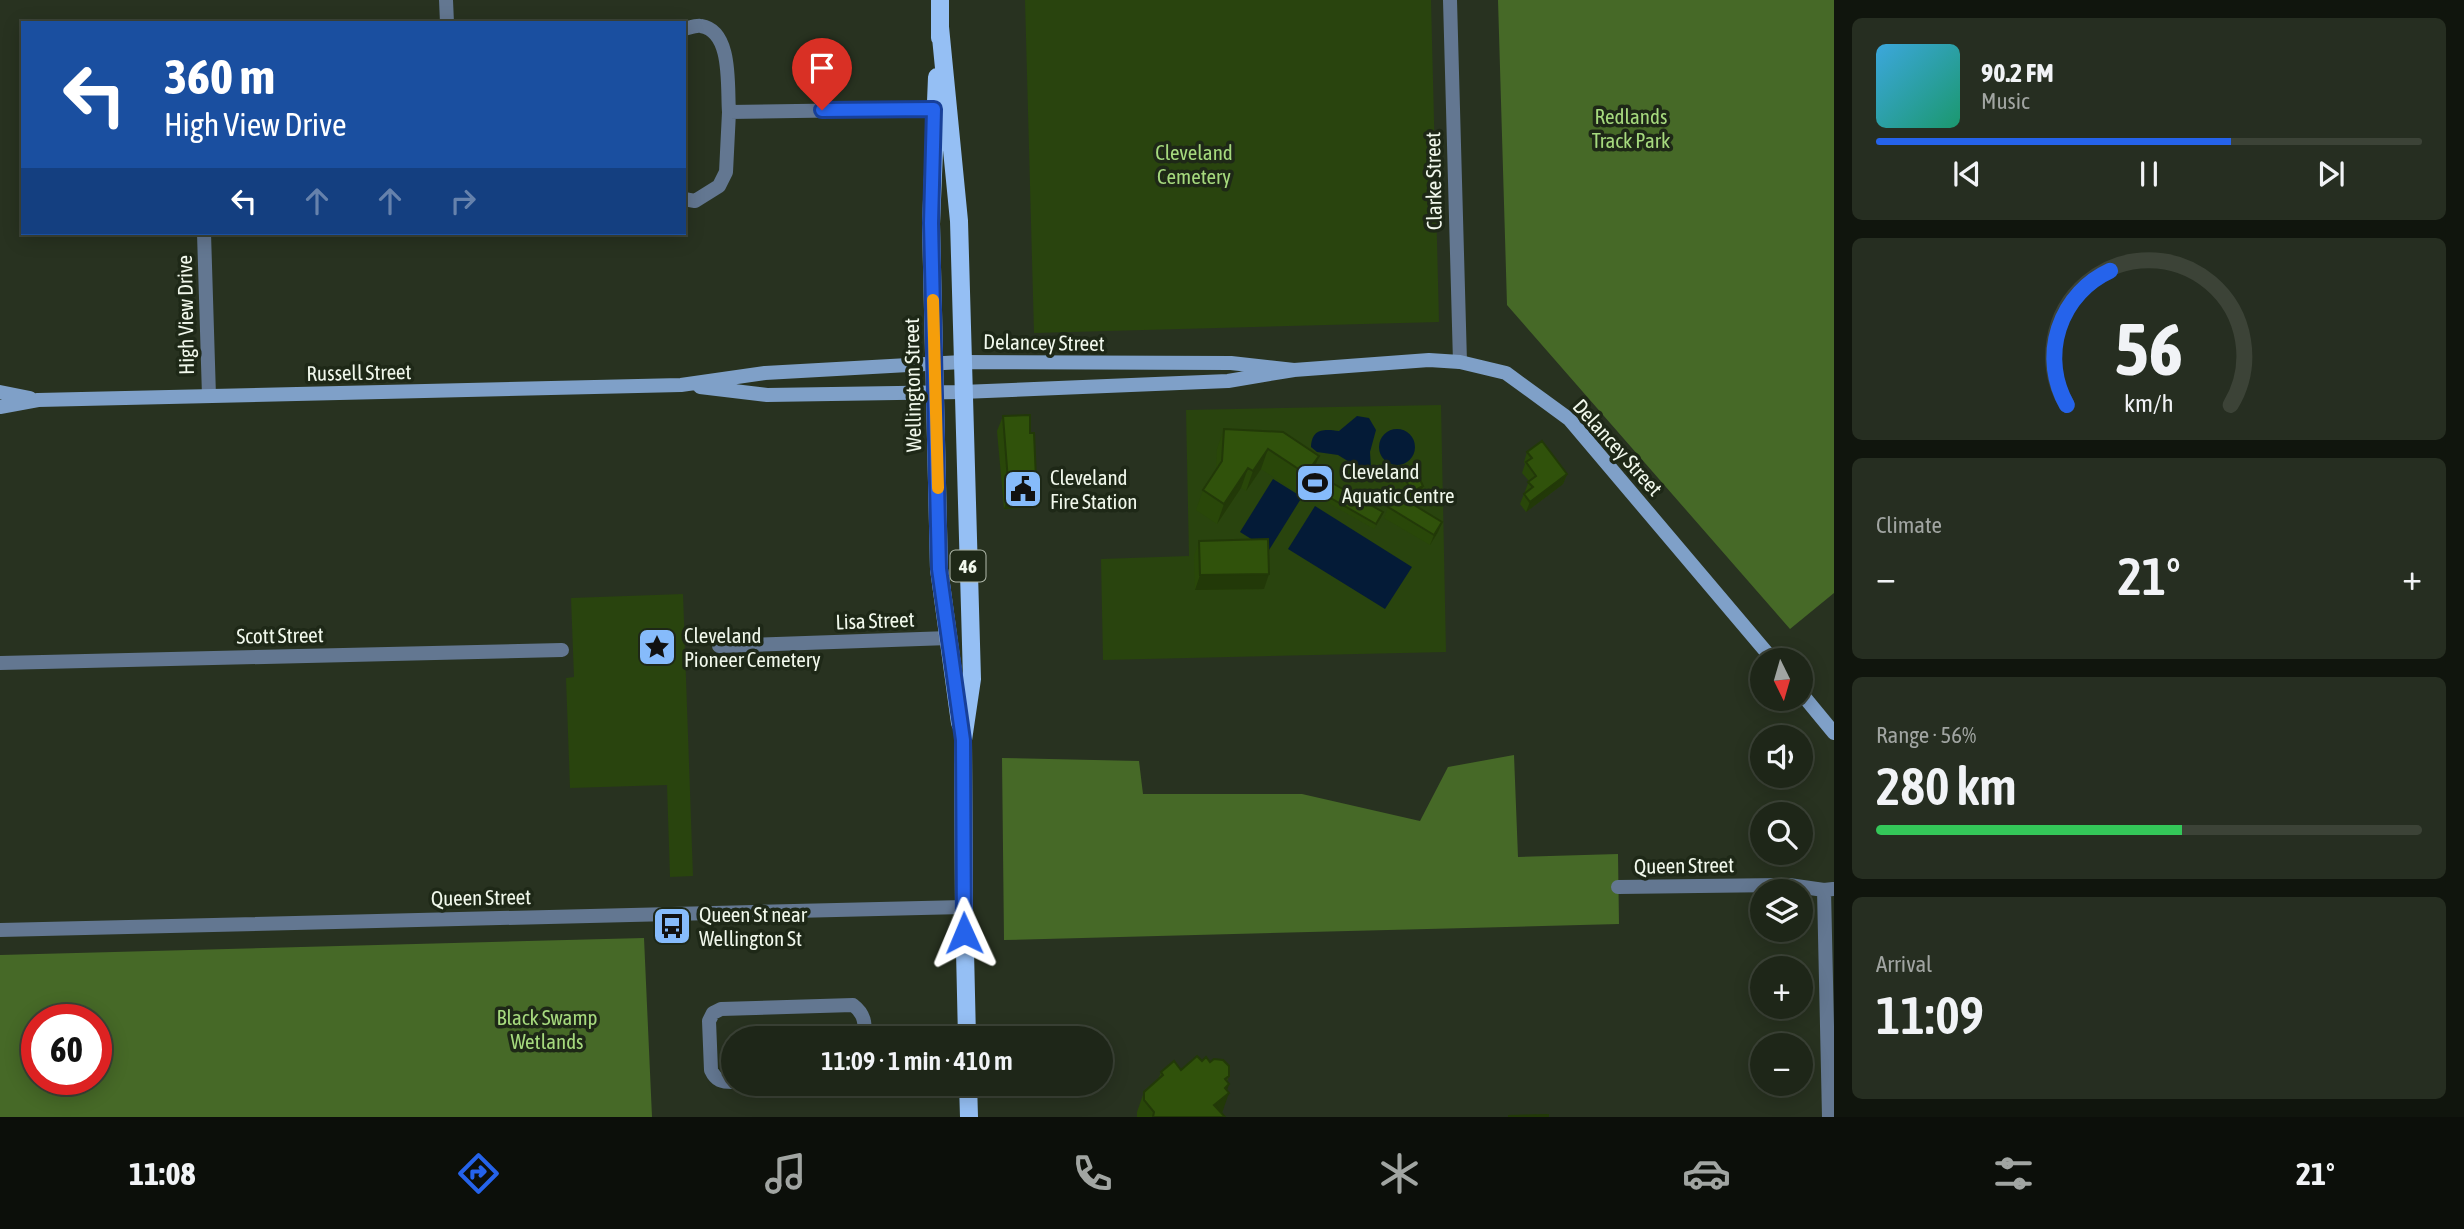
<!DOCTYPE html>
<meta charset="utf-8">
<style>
:root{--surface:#1e2618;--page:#262e21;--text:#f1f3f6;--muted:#a1a5a2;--line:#3c4337;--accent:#2563eb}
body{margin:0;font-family:"Asap Condensed",sans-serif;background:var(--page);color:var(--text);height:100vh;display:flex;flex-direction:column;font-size:26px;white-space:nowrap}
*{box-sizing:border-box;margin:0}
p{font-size:23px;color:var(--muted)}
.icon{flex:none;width:38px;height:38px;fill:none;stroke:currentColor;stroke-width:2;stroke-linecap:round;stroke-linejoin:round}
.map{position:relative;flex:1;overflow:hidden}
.sheet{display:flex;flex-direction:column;gap:18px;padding:18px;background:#10150d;width:630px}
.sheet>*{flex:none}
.guide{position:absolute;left:21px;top:21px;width:665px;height:214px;border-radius:0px;box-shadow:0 4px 18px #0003,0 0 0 2px var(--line);background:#1a4fa0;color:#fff;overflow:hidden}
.needle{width:46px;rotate:175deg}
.controls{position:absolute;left:1750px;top:648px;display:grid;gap:14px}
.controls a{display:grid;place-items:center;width:63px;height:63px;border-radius:50%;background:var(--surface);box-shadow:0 4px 18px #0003,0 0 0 2px var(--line);font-size:35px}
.speed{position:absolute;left:21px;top:1004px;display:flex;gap:14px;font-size:35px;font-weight:700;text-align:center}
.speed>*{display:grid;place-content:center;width:91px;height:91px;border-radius:50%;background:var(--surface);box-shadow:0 4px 18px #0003,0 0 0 2px var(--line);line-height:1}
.speed .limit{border:10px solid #d22;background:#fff;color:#111}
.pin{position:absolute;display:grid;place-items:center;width:60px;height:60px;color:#fff;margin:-72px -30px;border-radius:50% 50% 50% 0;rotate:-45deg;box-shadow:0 0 7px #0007}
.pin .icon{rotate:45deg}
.me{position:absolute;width:77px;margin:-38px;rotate:359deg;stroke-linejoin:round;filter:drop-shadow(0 0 5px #0008)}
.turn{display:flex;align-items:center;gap:24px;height:147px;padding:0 28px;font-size:32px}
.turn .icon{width:91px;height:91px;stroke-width:2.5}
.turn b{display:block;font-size:49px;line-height:60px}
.lanes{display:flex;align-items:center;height:66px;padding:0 28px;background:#0003;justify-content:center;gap:35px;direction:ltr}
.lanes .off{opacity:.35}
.big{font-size:52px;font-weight:600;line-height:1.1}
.sheet .tile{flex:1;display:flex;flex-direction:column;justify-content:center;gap:10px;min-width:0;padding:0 24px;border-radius:10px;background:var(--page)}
.sheet .dial{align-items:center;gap:0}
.dial svg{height:182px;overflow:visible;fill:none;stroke:var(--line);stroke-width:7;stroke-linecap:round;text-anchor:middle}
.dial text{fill:var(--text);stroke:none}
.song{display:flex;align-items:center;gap:21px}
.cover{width:84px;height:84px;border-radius:10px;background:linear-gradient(135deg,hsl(200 70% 55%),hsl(160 70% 35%))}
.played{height:7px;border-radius:4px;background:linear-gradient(90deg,var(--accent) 65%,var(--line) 65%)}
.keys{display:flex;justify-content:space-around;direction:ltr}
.heat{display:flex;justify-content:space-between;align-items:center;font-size:38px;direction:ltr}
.charge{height:10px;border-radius:5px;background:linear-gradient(90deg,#34c759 56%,var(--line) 0)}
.trip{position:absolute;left:721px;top:1026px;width:392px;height:70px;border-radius:35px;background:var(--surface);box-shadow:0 4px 18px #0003,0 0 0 2px var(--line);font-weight:600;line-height:70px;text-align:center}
.dock{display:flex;height:112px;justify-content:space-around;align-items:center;background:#0c0f0a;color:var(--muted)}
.dock .icon{width:49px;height:49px}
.dock .current{color:var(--accent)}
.dock b{font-size:32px;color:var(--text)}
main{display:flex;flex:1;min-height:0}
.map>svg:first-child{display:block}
.green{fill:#29440e}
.forest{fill:#466927;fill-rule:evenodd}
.water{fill:#041b37}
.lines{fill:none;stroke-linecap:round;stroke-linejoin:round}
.minor{stroke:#637791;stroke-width:14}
.secondary{stroke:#7fa0c8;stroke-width:14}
.primary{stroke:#95bff4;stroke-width:18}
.wall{fill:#294709}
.shaded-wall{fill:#223908}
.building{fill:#30520b;stroke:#223908;stroke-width:2}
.route-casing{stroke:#184099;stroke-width:18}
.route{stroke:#2563eb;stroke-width:12}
.slow{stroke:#f59e0b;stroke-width:12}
.labels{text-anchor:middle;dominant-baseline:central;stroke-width:7;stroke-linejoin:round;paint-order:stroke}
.shield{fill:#1e2817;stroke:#b2baac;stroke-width:2}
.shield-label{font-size:19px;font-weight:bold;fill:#f1f8ec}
.park-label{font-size:21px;fill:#a6da7e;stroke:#1e2817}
.street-label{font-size:21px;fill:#f1f8ec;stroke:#1e2817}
.poi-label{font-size:21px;fill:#f1f8ec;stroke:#1e2817;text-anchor:start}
</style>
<main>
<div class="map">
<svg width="1834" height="1117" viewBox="0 0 1834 1117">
<rect width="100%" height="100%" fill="#283220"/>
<path class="green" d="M1025,0H1431L1439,322L1034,333Z
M1441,405L1446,652L1103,660L1101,559L1189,556L1186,410Z
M683,594L693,876L670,877L667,785L570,788L566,678L574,677L571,598Z"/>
<path class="forest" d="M1498,0H1834V593L1790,629L1507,305Z
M1514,755L1518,857L1618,854L1619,924L1004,940L1002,758L1139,761L1143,794H1302L1420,821L1448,767Z
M644,938L652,1117H0V955ZM37,1020H96V1080H37Z"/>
<path class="water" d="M1357,416L1369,418L1376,430L1370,452L1371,468L1364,471L1338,455L1317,452L1311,447C1312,428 1324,429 1339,431Z
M1379 447a18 18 0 1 1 36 0a18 18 0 1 1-36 0Z
M1273,479L1302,497L1269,550L1240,532Z
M1315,506L1412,567L1385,609L1288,549Z"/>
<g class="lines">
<path class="minor" d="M446,0L447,23
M1450,0L1460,362
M684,29C689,28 696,25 701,26C733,31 727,88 729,112
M684,199L695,201L719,186L726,172L729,112L934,109
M204,233L209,396
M719,646L949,638
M0,663L562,650
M1618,887L1789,885L1824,890L1833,889
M1824,890L1829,1117
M0,930L964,907
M733,1082C722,1082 716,1081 711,1070L709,1021L713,1013L721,1009L853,1005C865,1014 865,1023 865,1038
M755,1083L768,1086L814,1083"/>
<path class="secondary" d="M700,387L767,395L962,392L1228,381L1294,370L1429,360L1460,362L1506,373L1569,419L1773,660
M0,392L30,398
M0,407L38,400L681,385L765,373L962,362L1231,363L1294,370
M1801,693L1834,733"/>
<path class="primary" d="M940,27L959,221L972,679L963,740L964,907L967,1038
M940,38V0
M937,77L931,224L939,569L960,723
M968,1083L969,1117"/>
</g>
<path class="wall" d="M1003,416L1030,494H1025L1020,508L1004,509L997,431Z
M1224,429L1319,456L1311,476L1299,494L1261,469L1246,491L1241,488L1217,524L1196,510L1203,490L1216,471L1217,449Z
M1527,452L1567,474L1563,484L1526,512L1520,504L1529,481L1522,473L1525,464L1524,462Z
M1404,477L1423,486L1422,491L1410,497L1402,482Z
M1320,492L1381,517L1374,529L1318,497Z
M1388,507L1442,522L1438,532L1430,545L1384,518Z
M1199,541L1264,589L1195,590L1194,556Z
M1202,1061L1210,1062L1229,1076L1227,1081V1091L1222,1113L1225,1117H1137V1112L1144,1092L1158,1080L1161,1072L1181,1070Z"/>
<path class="shaded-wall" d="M1268,449L1261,469L1246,491L1253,471Z
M1319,456L1311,476L1299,494L1306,474Z
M1248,468L1241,488L1217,524L1224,504Z
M1567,474L1563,484L1526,512L1530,502Z
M1025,479H1036L1030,494H1025L1020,508L1004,509L1009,494Z
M1423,486L1422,491L1410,497L1412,492Z
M1442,522L1438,532L1430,545L1434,535Z
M1269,574L1264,589L1195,590L1200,575Z
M1229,1084L1225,1097L1229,1093L1222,1113L1214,1105L1225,1088Z"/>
<path class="building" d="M1030,415V433H1034L1036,479H1025V493L1009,494L1003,416Z
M1224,429L1283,432L1319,456L1306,474L1268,449L1253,471L1248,468L1224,504L1203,490L1222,461Z
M1542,441L1567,474L1530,502L1524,494L1533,487L1528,482L1536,476L1526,462L1532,458L1527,452Z
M1416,471L1423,486L1412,492L1404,477Z
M1327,480L1383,512L1376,524L1320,492Z
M1396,494L1442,522L1434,535L1388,507Z
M1268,539L1269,574L1200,575L1199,541Z
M1197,1056L1202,1061L1206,1057L1210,1062L1214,1059L1223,1060L1229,1066V1076L1225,1079L1229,1084L1225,1088L1229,1093L1214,1105L1225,1117H1153L1154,1112L1144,1100V1092L1163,1075L1161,1072L1174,1061L1181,1070Z
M1548,1115V1117H1509V1116Z"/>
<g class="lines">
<defs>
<path id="route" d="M822,110L934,109L931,223L939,569L963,740L964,933"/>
</defs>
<use href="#route" class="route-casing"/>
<use href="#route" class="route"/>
<path class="slow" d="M933,300L938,488"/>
</g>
<defs>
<symbol id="stadium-square" viewBox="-11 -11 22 22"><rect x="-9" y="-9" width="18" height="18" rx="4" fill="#86bbfb" stroke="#1e2817"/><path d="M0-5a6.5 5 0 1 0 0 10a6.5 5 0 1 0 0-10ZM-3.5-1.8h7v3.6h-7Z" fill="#111"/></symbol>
<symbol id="civic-square" viewBox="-11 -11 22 22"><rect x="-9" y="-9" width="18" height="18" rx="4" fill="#86bbfb" stroke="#1e2817"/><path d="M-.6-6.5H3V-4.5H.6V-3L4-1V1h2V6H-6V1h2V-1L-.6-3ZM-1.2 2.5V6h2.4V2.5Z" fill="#111"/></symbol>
<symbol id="sight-square" viewBox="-11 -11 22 22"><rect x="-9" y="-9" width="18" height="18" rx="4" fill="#86bbfb" stroke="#1e2817"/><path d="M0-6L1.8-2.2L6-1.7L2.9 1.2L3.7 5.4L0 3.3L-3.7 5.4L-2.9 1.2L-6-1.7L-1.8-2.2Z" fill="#111"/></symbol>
<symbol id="bus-square" viewBox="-11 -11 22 22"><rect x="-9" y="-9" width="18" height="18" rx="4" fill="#86bbfb" stroke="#1e2817"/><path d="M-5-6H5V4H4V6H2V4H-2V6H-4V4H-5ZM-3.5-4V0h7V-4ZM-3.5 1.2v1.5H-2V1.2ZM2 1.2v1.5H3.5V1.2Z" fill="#111"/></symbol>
</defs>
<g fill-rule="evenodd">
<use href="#stadium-square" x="1293" y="461" width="44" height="44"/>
<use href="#civic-square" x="1001" y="467" width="44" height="44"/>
<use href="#sight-square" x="635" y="625" width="44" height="44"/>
<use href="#bus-square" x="650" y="904" width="44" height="44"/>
</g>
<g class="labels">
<rect class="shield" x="950.5" y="550.5" width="35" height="31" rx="5"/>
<g class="shield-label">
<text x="968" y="566">46</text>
</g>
<g class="park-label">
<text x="1631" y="116">Redlands<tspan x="1631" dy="24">Track Park</tspan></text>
<text x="1194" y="152">Cleveland<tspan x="1194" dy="24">Cemetery</tspan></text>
<text x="547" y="1017">Black Swamp<tspan x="547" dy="24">Wetlands</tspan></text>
</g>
<g class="street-label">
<text transform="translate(1433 181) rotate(-91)">Clarke Street</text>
<text transform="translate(185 315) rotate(-91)">High View Drive</text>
<text transform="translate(1044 342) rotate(1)">Delancey Street</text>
<text transform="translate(359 372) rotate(-1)">Russell Street</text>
<text transform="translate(912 385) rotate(-91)">Wellington Street</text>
<text transform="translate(1618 447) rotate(48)">Delancey Street</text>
<text transform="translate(875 620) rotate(-2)">Lisa Street</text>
<text transform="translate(280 635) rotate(-1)">Scott Street</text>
<text transform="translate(1684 865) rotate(-1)">Queen Street</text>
<text transform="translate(481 897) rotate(-1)">Queen Street</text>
</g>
<g class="poi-label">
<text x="1342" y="471">Cleveland<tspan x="1342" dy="24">Aquatic Centre</tspan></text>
<text x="1050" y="477">Cleveland<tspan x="1050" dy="24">Fire Station</tspan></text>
<text x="684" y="635">Cleveland<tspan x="684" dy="24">Pioneer Cemetery</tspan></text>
<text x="699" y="914">Queen St near<tspan x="699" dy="24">Wellington St</tspan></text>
</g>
</g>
</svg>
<div class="controls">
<a><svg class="needle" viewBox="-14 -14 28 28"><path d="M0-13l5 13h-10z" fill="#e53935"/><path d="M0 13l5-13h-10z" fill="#a1a5a2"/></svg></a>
<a><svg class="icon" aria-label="sound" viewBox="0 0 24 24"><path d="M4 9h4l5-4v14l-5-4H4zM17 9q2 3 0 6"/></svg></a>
<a><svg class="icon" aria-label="search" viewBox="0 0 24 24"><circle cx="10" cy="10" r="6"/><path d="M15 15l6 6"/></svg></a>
<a><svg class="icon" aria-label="layers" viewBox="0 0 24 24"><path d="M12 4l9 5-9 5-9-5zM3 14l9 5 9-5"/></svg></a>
<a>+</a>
<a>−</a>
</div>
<div class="speed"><div class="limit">60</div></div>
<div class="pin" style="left:822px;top:110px;background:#d93025"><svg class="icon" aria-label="arrive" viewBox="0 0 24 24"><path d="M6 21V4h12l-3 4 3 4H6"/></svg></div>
<svg class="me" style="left:964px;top:933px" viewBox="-20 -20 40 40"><path d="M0-17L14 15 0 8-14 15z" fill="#2563eb" stroke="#fff" stroke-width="4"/></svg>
<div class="trip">11:09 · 1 min · 410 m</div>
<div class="guide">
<div class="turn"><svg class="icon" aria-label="left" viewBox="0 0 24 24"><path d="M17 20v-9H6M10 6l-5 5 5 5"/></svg><div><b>360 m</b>High View Drive</div></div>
<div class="lanes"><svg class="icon" aria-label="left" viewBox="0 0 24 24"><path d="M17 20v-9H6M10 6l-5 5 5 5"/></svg><svg class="icon off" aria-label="ahead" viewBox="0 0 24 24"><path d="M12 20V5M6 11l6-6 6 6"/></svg><svg class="icon off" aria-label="ahead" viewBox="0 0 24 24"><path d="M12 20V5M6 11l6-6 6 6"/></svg><svg class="icon off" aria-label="right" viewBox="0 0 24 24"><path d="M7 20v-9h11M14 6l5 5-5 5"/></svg></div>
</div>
</div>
<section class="sheet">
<div class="tile">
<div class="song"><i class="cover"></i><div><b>90.2 FM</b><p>Music</p></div></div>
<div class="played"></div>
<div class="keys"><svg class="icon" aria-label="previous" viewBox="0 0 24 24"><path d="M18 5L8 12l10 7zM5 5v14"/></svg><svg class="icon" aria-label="pause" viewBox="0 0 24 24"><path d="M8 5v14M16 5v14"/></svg><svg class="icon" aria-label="next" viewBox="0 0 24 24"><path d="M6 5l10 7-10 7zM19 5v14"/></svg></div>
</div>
<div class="tile dial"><svg viewBox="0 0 100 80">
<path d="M14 69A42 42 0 1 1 86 69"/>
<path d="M14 69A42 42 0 0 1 33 10" stroke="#2563eb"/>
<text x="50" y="56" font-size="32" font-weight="700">56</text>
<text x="50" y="72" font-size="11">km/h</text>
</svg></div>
<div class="tile"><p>Climate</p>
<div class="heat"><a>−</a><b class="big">21°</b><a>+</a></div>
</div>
<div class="tile"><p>Range · 56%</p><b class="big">280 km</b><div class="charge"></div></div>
<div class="tile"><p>Arrival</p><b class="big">11:09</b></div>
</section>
</main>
<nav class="dock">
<b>11:08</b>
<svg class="icon current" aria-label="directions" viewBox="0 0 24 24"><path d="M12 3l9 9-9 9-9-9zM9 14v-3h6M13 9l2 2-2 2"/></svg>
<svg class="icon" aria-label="music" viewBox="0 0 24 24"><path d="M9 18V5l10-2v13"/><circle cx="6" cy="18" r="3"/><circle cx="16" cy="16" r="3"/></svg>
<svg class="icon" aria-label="phone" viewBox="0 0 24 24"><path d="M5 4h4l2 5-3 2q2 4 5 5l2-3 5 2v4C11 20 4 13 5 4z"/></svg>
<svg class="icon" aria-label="climate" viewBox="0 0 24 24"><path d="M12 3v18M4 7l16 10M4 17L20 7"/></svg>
<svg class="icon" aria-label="car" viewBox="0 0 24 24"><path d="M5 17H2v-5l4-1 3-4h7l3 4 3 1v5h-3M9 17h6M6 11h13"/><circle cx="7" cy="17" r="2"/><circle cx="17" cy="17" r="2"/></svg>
<svg class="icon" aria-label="filters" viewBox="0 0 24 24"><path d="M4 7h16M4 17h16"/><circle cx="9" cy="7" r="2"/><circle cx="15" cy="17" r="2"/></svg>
<b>21°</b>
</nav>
